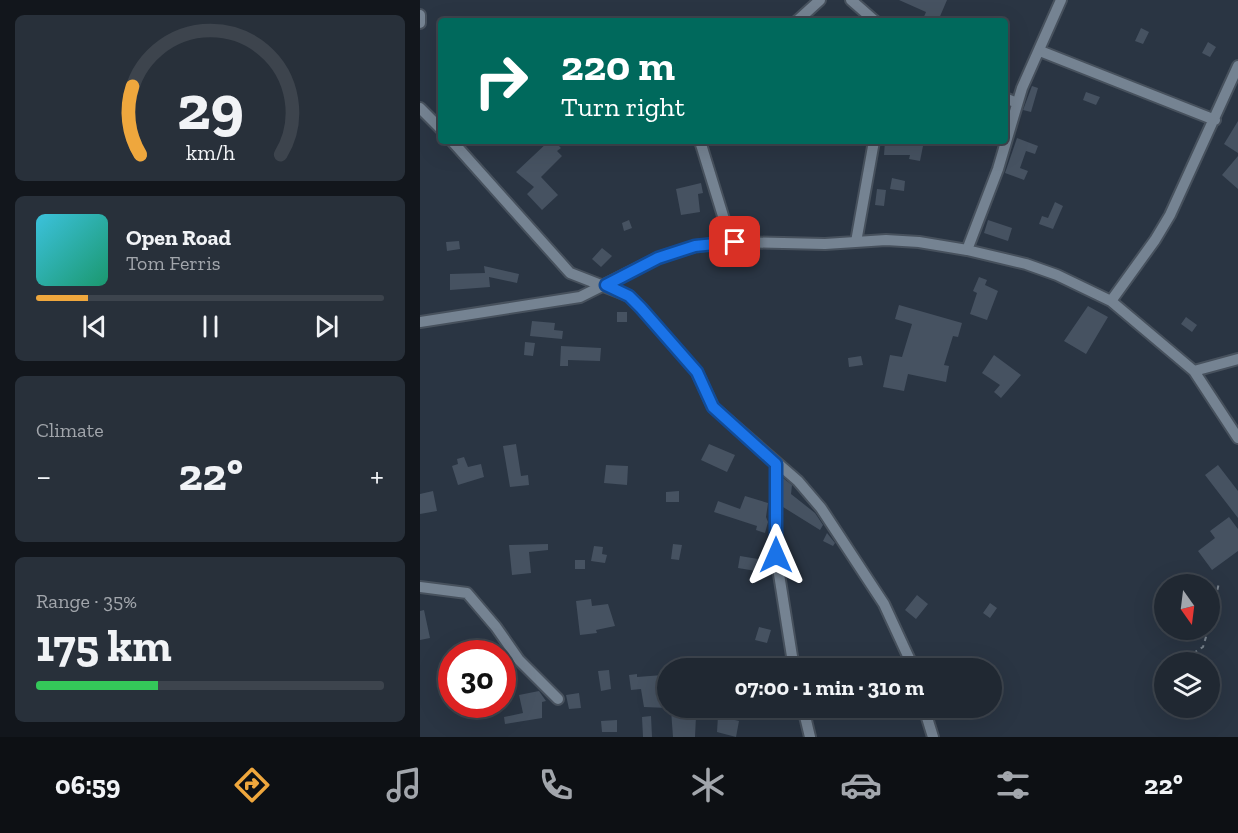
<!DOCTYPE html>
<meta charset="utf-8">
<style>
:root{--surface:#202832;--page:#28303a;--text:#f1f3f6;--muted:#a2a6ac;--line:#3d444d;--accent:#efa73d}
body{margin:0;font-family:"Zilla Slab",serif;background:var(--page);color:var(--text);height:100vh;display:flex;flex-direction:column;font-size:22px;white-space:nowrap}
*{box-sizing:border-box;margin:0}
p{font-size:20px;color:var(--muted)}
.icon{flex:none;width:33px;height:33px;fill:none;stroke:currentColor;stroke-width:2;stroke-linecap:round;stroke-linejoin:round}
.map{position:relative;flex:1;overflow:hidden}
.panel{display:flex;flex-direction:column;gap:15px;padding:15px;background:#12161c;width:420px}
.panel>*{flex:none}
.banner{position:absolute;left:18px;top:18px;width:570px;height:126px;border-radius:6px;box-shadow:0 6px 24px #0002,0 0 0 2px var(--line);background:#00695c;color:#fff;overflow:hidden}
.needle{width:39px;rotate:166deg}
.controls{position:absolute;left:734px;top:574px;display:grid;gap:12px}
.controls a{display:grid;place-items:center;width:66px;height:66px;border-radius:50%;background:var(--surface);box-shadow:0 6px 24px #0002,0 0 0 2px var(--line);font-size:30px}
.speed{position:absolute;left:18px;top:640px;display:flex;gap:12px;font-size:30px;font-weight:700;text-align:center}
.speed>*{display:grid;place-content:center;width:78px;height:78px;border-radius:50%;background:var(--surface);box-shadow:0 6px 24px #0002,0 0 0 2px var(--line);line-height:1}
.speed .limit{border:9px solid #d22;background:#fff;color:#111}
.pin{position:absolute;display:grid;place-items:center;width:51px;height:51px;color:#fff;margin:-26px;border-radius:12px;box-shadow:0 3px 9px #0006}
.me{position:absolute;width:66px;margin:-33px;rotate:0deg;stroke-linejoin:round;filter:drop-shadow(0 0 4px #0008)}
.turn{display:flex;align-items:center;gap:21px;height:126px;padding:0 24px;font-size:27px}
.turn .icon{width:78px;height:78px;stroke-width:2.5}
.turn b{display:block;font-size:42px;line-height:51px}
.big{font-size:45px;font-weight:800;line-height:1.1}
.panel .tile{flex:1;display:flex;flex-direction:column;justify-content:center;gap:9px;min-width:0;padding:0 21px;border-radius:9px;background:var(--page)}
.panel .dial{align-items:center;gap:0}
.dial svg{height:156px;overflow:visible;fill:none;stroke:var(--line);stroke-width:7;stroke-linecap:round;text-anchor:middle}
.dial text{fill:var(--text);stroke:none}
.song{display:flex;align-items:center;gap:18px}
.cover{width:72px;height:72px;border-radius:9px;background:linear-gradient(135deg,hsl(190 70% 55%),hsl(160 70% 35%))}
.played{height:6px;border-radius:3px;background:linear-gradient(90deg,var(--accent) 15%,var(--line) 15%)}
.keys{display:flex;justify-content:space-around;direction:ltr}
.heat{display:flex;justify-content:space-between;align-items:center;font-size:33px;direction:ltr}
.charge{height:9px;border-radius:4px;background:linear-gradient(90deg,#34c759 35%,var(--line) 0)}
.trip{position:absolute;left:237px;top:658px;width:345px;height:60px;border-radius:30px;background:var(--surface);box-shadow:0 6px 24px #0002,0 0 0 2px var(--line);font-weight:800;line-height:60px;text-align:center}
.menu{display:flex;height:96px;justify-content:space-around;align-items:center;background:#0d1014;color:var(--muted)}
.menu .icon{width:42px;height:42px}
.menu .on{color:var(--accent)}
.menu b{font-size:27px;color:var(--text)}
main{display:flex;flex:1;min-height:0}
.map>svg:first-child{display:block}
.building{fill:#465261}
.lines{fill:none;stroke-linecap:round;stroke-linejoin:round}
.street-casing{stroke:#47515d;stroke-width:14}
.path{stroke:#78828d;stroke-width:2;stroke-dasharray:4.5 4.5;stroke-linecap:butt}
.street{stroke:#758392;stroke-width:10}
.route-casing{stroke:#114b97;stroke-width:15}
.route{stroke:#1a73e8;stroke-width:10}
</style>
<main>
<section class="panel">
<div class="tile dial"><svg viewBox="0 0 100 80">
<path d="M14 69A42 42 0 1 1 86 69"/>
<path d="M14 69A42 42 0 0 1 10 34" stroke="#efa73d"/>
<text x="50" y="56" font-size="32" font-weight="700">29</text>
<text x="50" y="72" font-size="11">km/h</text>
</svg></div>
<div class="tile">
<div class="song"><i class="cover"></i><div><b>Open Road</b><p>Tom Ferris</p></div></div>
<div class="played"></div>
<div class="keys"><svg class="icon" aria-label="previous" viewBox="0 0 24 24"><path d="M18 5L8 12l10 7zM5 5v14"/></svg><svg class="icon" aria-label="pause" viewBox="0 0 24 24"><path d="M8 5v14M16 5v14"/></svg><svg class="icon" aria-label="next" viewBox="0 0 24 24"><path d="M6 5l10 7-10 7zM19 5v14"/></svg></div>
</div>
<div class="tile"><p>Climate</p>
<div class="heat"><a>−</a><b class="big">22°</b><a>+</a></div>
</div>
<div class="tile"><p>Range · 35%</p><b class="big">175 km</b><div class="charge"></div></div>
</section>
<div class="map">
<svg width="818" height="737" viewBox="0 0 818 737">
<rect width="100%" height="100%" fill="#2a3543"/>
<path class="building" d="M479,0H527L518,21H502L506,12Z
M721,28L729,32L723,44L715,41Z
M788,42L796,47L790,57L782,53Z
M612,86L618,88L611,112L603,110Z
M666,92L680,97L676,105L663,100Z
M818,121V153L804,144Z
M597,138L618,146L615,154L606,151L600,168L608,171L604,180L585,173Z
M129,141H134L141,148L137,151L142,156L121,177L138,195L122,210L107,194L114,187L96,172Z
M465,141H504L500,161L489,159L490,155H464Z
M818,156V189L802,175Z
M472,178L485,181L484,191L470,189Z
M281,183L283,193L278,194L280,212L261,215L256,189Z
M457,189L466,190L464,206L455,205Z
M635,202L643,206L633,229L619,224L622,216L628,218Z
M209,220L212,228L204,231L202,223Z
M568,220L592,228L588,241L564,233Z
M39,241L40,249L27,251L26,242Z
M182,248L192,256L181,267L172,259Z
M64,266L99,274L97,283L69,277L70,287L30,290V274L65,273Z
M559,277L567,280L565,285L578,291L567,320L550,314L557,293L553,291Z
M479,305L542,323L538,337L533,336L524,365L529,366L526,382L488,374L484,391L463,387L470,355L482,357L492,324L475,319Z
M668,306L688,317L666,354L644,341Z
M197,312H207V322H197Z
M766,317L777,325L772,332L761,324Z
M112,321L135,323L134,330L143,331L142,339L110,336Z
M105,342L115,343L113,356L104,355Z
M141,346L181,348L180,361L148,360V366H140Z
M574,355L601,375L581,398L574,392L580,385L562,373Z
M441,356L443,365L429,367L428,358Z
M96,444L101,476L108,475L109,485L90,487L83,446Z
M289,444L315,455L307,472L281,460Z
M44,457L48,467L61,464L64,477L38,485L32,466L38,464L37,459Z
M186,465L208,466L207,485L184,483Z
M798,465L818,491V518L785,475Z
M363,478L372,485L371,494L395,513L403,525L400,530L363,507Z
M13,491L17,511L0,514V494Z
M259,491V502H246V492Z
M325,496L348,503L346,517L348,522L345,533L336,530L337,526L294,512L298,501L320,509Z
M809,517L818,529V551L792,570L778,551L795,538L790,531Z
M407,533L415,543L413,546L403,541Z
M128,544V550L109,552L111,573L92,575L89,545Z
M253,544L262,545L259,560L251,559Z
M174,546L183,547L182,554L187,555L185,563L171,561Z
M320,556L338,559L336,571L318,568Z
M155,560H165V569H155Z
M497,595L508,604L496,619L485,610Z
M171,599L172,606L188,604L195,626L176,630L177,633L160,635L156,601Z
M570,603L577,608L570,618L563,613Z
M4,610L10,638L0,640V611Z
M339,627L351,630L347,643L335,640Z
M189,670L191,689L181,691L178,671Z
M217,674V677L243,675L248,708L224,707L221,689L211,690L209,675Z
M119,691L126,701L122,702V718L85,724L84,717L103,713L99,695Z
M159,693L161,708L149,709L146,695Z
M251,710H270V716H276L275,737H253Z
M231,716L232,737H223L222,717Z
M298,716L319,721L316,737L297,732Z
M197,720V732H182L181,721Z"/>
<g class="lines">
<defs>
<path id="street" d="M431,0L455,21
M0,15V23
M377,21L400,0
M620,51L795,120
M585,98L597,103
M0,108L21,129
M32,141L150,273L209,296L221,308L277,372L293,407L378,481L401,508L464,604L494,669
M280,141L311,242
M436,242L454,141
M547,250L578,169L602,88L641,0
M691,301L735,240L750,215L818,66
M0,322L160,297L238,258L275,246L315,242L405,244L466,240L499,242L547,250L606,264L637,275L691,301L774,371L818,438
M774,371L818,359
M356,464V555L374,669
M0,587L47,593L76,627L99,660L138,699
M383,708L390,737
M504,708L513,737"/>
</defs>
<use href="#street" class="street-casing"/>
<path class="path" d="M789,625L799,583
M758,663L783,647L788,630"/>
<use href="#street" class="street"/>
</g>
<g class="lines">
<defs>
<path id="route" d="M315,242L275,246L238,258L186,285L209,296L221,308L277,372L293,407L356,464V555"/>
</defs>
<use href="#route" class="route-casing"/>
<use href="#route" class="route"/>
</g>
</svg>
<div class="controls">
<a><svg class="needle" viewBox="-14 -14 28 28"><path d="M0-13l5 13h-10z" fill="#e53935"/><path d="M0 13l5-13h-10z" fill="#a2a6ac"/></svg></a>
<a><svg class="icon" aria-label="layers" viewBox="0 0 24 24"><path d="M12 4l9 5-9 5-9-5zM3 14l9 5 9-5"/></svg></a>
</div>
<div class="speed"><div class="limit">30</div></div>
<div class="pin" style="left:315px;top:242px;background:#d93025"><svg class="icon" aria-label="arrive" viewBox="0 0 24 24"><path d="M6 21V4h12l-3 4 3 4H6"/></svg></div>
<svg class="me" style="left:356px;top:555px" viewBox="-20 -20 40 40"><path d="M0-17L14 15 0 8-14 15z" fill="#1a73e8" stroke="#fff" stroke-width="4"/></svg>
<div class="trip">07:00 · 1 min · 310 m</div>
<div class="banner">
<div class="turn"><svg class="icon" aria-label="right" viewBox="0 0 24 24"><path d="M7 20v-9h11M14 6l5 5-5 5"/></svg><div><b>220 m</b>Turn right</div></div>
</div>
</div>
</main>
<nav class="menu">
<b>06:59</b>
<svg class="icon on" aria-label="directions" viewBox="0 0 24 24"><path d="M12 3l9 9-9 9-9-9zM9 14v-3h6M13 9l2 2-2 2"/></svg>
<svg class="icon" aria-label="music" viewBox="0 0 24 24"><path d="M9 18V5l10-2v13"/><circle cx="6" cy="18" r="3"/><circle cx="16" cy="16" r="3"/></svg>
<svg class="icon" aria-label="phone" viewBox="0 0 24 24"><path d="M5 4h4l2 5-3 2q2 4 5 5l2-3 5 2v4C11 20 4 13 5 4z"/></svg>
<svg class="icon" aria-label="climate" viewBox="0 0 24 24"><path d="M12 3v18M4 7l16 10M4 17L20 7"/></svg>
<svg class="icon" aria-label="car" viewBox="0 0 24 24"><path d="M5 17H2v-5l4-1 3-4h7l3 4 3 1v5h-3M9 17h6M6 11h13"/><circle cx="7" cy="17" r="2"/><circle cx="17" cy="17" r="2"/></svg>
<svg class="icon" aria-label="filters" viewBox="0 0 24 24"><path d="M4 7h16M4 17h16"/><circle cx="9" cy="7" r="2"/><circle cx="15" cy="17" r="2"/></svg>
<b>22°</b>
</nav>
